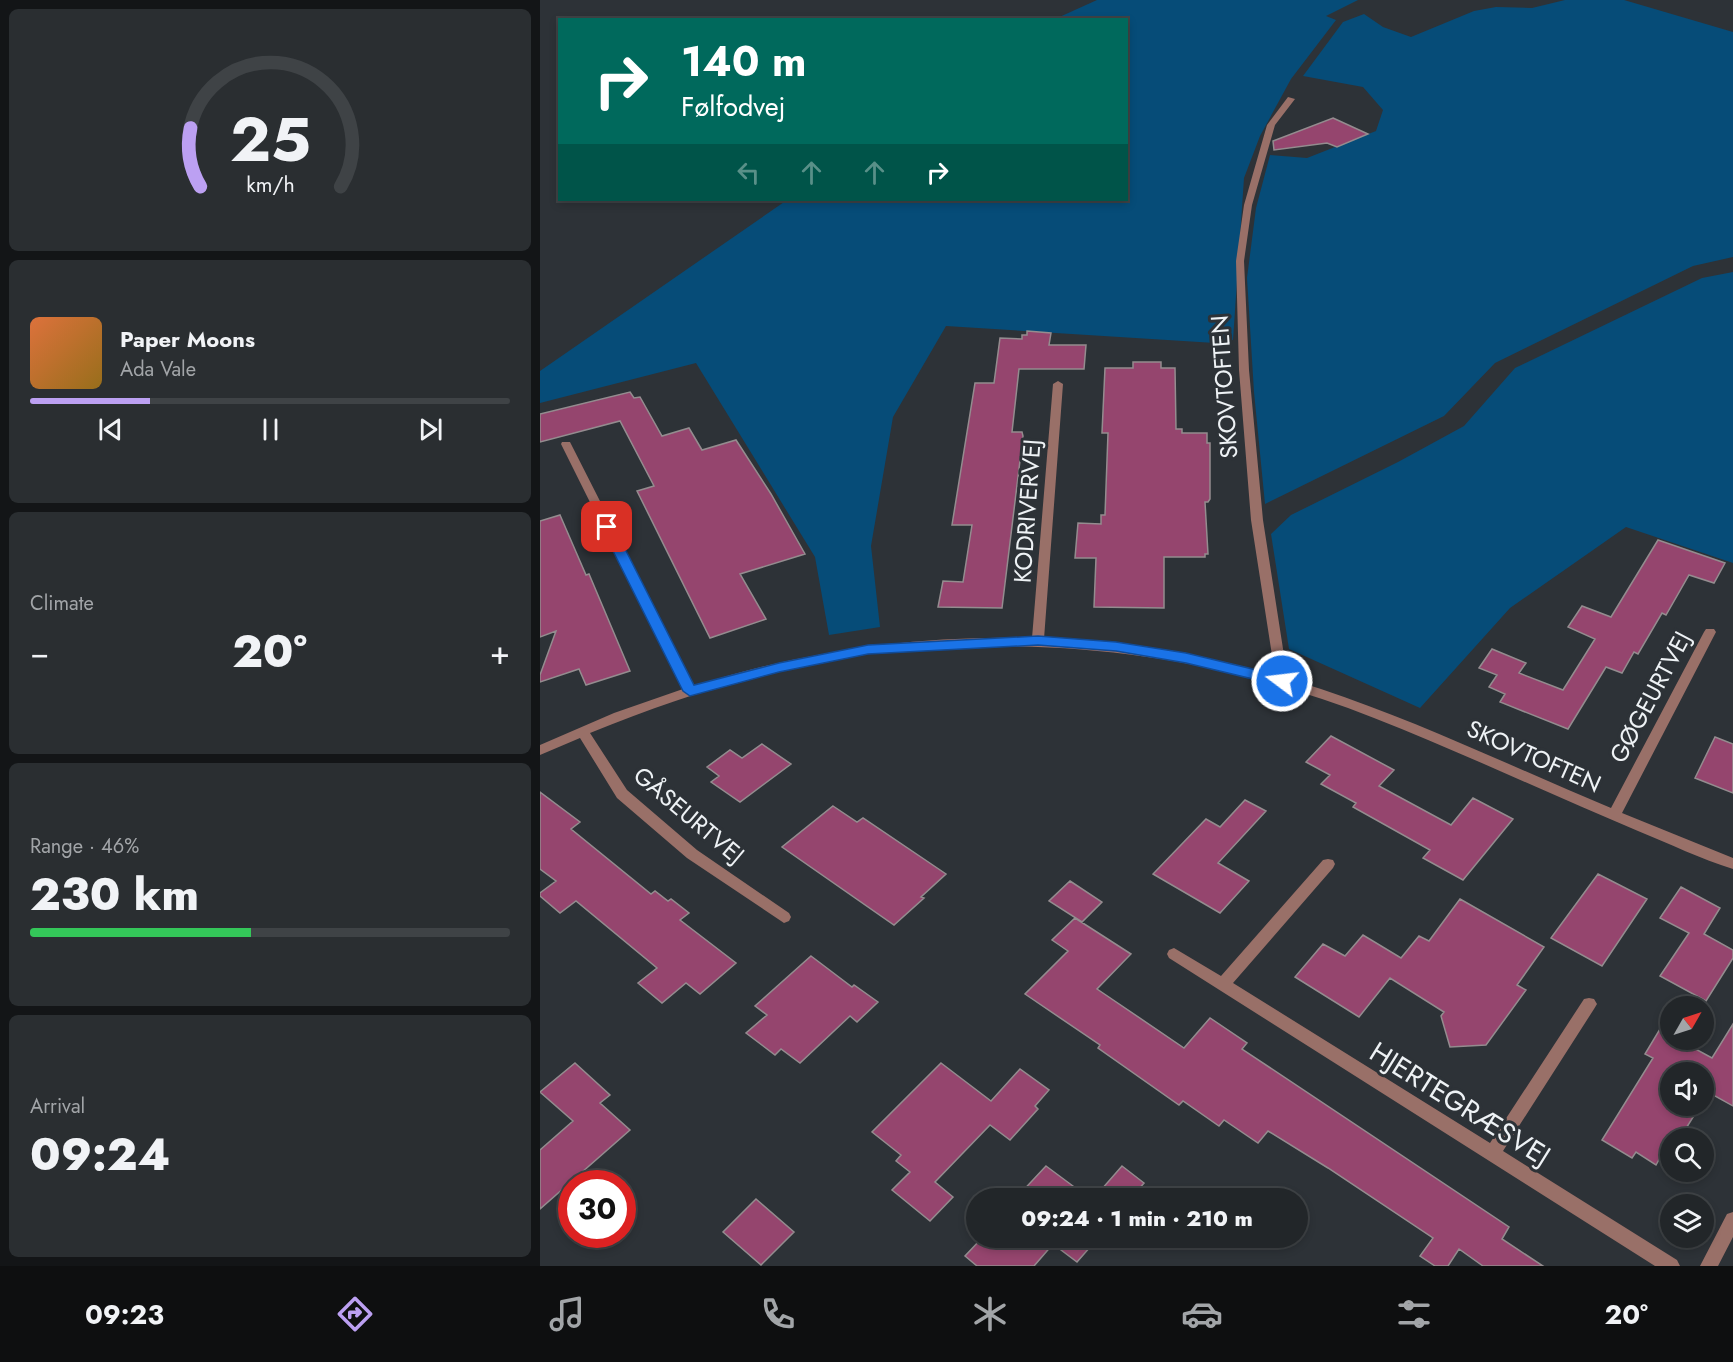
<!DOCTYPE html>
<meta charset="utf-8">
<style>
:root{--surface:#222629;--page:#2a2e31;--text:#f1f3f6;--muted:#a2a5a8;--line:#3f4346;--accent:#bca0f2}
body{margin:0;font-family:Jost,sans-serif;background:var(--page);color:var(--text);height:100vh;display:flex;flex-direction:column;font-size:22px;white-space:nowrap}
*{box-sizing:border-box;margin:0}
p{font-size:20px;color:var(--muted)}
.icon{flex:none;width:33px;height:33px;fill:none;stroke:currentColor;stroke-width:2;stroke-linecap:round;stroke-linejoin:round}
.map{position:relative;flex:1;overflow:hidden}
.details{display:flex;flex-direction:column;gap:9px;padding:9px;background:#131517;width:540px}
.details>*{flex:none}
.top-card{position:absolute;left:18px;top:18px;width:570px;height:183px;border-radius:0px;box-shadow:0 3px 9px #0003,0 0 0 2px var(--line);background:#00695c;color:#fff;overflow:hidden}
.needle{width:39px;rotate:51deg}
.tools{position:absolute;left:1120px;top:996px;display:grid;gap:12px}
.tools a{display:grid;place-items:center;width:54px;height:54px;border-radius:50%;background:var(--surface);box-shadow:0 3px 9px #0003,0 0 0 2px var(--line);font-size:30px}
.speed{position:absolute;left:18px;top:1170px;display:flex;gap:12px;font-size:30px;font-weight:700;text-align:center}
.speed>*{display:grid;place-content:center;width:78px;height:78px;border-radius:50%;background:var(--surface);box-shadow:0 3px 9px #0003,0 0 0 2px var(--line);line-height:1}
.speed .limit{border:9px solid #d22;background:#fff;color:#111}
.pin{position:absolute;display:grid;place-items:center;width:51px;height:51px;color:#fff;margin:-26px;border-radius:12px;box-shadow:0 3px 9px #0006}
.me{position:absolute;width:66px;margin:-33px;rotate:285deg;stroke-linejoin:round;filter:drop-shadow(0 0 4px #0008)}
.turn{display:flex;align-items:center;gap:21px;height:126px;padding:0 24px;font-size:27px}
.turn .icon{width:78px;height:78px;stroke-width:2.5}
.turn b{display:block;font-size:42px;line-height:51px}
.lanes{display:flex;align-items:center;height:57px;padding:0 24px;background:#0003;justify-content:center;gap:30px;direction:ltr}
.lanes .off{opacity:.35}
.big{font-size:45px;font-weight:800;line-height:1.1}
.details .tile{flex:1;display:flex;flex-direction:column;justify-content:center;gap:9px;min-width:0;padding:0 21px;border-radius:9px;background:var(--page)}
.details .dial{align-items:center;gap:0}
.dial svg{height:156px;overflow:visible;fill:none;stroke:var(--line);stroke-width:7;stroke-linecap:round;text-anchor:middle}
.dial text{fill:var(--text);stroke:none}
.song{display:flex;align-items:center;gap:18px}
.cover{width:72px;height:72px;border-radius:9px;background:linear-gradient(135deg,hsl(20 70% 55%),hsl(40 70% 35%))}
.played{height:6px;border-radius:3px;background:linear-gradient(90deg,var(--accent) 25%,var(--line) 25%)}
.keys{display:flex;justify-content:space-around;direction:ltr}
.heat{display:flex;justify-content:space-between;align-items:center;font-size:33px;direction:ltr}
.charge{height:9px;border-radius:4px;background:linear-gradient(90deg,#34c759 46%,var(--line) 0)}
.trip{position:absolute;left:426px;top:1188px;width:342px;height:60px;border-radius:30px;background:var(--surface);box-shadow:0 3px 9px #0003,0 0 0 2px var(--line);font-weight:800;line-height:60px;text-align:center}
.dock{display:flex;height:96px;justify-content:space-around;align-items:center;background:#0e0f10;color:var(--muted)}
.dock .icon{width:42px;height:42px}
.dock .selected{color:var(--accent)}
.dock b{font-size:27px;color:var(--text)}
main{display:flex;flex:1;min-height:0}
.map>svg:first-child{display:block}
.green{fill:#064c78}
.building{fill:#95456e;stroke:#948c8f;stroke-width:1.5}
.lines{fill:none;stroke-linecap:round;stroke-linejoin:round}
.lane{fill:#997068;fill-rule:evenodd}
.street{fill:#997068;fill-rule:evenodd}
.route{fill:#1a73e8;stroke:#114b97;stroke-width:1.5}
.labels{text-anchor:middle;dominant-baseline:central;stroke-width:6;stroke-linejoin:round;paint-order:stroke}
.street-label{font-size:24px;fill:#eef2f5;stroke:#2d3237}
.near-street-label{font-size:28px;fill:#eef2f5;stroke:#2d3237}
</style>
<main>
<section class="details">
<div class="tile dial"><svg viewBox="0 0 100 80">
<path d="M14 69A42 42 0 1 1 86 69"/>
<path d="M14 69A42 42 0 0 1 9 39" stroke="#bca0f2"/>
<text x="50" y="56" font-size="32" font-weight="700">25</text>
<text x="50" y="72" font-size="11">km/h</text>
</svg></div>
<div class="tile">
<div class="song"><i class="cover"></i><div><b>Paper Moons</b><p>Ada Vale</p></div></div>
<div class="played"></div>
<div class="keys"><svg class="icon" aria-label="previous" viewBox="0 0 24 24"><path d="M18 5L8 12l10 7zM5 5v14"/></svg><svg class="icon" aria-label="pause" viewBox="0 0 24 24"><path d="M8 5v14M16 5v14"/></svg><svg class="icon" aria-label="next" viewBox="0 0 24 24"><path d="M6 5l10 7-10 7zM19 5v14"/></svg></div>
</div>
<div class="tile"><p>Climate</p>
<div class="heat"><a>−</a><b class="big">20°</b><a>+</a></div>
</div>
<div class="tile"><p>Range · 46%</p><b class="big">230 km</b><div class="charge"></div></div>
<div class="tile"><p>Arrival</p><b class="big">09:24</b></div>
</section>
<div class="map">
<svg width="1193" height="1266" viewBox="0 0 1193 1266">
<rect width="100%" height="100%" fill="#2d3237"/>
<path class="green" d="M557,0H818L786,16L796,20L751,79L720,136L704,178L693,340L675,343L406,326L353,417L331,546L340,627L289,635L275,557L156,363L0,403V371L247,200H586V20L515,19Z
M1025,0H1084L1193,32V257L1153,266L955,363L904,416L725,504L714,392L707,278L716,208L730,155L767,158L836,131L843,110L823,87L763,76L803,22L824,14L843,27L871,37L934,11L956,7L992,8Z
M1193,272V563L1086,527L970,608L880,708L749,649L731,534L751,515L858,462L924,426L975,368L1162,278Z"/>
<path class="building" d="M793,118L828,134L797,147L787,143L734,150L733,141Z
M487,331L511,333L509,345H546L544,369H479L472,432H482L483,436L462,608L398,607L403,581L423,582L432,525H412L435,383H454L460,338L482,339V335H487Z
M593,362H621V368H635L636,429H642V433H667V443H670V499L668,502H665L668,554H665V557H624V608L554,607L556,558H535L538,523L561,524V515H565L568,433H562L565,368H593Z
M90,392L94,398L100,397L122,436L149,428L162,450L196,440L231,494L265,554L200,574L226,619L170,638L97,491L114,486L80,421L0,442V414Z
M20,515L46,575L49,574L90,671L46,685L39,669L0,682V675L16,631L0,637V521Z
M1118,540L1185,563L1174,583L1149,575L1126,615L1122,613L1098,654L1094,652L1082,673L1066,667L1028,729L960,702L965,694L949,687L957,675L939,668L952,649L986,663L979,673L1023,690L1055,639L1028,627L1042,606L1071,617Z
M791,736L854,770L839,786L911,825L933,798L973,819L923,880L883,858L890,850L813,807L816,803L781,784L790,775L766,762Z
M1175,737L1193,744V793L1155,778Z
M222,744L251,764L200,802L171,782L179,776L167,767L190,750L202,758Z
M0,792L40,822L31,829L111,894L115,891L128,901L131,899L149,913L140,920L196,963L160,994L146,983L122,1003L98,983L117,968L36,901L20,913L0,896V893L16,881L0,869Z
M705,800L726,811L678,863L709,881L680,913L613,874L666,819L680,827Z
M293,806L317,822L323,818L406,874L381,897L384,898L354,925L242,847Z
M1058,874L1107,899L1062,966L1011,938Z
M530,881L562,902L542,922L509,901Z
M1141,887L1180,908L1164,934L1193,950V958L1166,1001L1120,976L1149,933L1120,918Z
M920,899L1004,947L977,985L986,990L946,1045L910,1047L901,1016L904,1012L850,978L819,1017L755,977L783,944L805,956L823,935L861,958L879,936L889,941Z
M535,918L591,954L557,989L644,1048L670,1018L707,1043L702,1049L969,1227L962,1239L1003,1266H943L919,1249L908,1266H895L880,1256L893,1238L788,1168L728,1131L718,1143L684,1120L679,1126L643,1101L639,1105L558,1048L560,1045L485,994L528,951L512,940Z
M271,956L312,987L314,985L338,1002L317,1022L310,1016L260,1063L241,1049L235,1055L206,1033L227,1015L215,1006Z
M1193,1024V1106L1168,1092L1164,1098V1072H1131V1106H1160L1140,1138H1131V1152L1125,1149L1116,1165L1096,1152L1092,1158L1062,1140L1113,1058L1105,1054L1120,1029L1131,1035V1040H1139L1172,1058Z
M35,1063L70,1095L60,1103L90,1130L0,1209V1150L33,1121L0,1092Z
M401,1063L451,1101L480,1069L509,1090L495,1106L498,1109L470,1140L450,1125L395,1182L413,1197L390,1221L352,1190L370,1172L356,1161L361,1155L332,1132Z
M506,1166L549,1198H476Z
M582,1166L604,1183L591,1198H554Z
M216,1199L254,1232L221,1265L183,1232Z
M442,1238H558L537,1262L513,1244L494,1266H437L425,1256Z"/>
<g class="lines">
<path class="lane" d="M748,97L755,99L735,125L712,205L704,261L709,370L723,520L748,681L742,685L736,681L711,520L699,370L696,261L704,205L727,125Z"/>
<path class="street" d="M518,381L523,384L504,639C599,642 691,659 781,689C880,722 975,768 1071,808L1164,632L1166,629H1174L1176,632L1082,813L1193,858V869C1161,859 1130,844 1098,831C1010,794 923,753 834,718C694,663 554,640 404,648C379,650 352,650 326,654C231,667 139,697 50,733L87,790L157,850L249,913L251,917L249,921L244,923L147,858L77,798L40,738L0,755V745L74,713L143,689L21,444L22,442H30L31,444L154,686C264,651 376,635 492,638L513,384Z
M788,859L793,860L795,864L793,868L693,983L950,1143L1044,999L1049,998L1054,999L1057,1004L1054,1009L963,1151L1137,1260L1140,1266H1115L629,958L627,954L629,950L634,948L681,976L783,860Z
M1193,1212V1237L1178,1266H1160L1187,1214Z"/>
</g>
<path class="route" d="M67,523L74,527L154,685L239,663L328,645L498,636L576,642L646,653L742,676L749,681L742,686L646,663L576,651L498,645L328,654L239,672L150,696L143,691L61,527Z"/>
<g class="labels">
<g class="street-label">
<text transform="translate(684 387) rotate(-94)">SKOVTOFTEN</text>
<text transform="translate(487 511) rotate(-86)">KODRIVERVEJ</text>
<text transform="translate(1110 697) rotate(-62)">GØGEURTVEJ</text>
<text transform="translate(994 756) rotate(24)">SKOVTOFTEN</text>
<text transform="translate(149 815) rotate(40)">GÅSEURTVEJ</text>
</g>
<g class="near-street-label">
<text transform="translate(920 1104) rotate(32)">HJERTEGRÆSVEJ</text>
</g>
</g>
</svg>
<div class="tools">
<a><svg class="needle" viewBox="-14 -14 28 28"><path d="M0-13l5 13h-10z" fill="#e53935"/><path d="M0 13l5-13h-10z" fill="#a2a5a8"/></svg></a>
<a><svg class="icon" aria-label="sound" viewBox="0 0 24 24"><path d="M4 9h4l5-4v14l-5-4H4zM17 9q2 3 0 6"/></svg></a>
<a><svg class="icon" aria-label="search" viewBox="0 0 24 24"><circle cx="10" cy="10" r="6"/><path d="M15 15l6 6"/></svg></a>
<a><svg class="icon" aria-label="layers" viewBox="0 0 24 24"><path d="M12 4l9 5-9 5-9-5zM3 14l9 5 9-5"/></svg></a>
</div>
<div class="speed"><div class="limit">30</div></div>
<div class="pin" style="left:67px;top:527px;background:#d93025"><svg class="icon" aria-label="arrive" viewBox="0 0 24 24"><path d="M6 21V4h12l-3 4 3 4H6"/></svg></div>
<svg class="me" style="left:742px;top:681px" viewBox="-20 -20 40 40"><circle r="17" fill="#1a73e8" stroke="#fff" stroke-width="3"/><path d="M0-11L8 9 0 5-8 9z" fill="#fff"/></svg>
<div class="trip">09:24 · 1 min · 210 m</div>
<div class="top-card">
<div class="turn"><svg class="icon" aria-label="right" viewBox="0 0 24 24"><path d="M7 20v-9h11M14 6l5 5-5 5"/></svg><div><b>140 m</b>Følfodvej</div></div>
<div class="lanes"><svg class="icon off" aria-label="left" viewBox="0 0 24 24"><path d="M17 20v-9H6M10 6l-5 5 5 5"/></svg><svg class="icon off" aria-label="ahead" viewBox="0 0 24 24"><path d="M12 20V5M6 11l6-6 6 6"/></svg><svg class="icon off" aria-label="ahead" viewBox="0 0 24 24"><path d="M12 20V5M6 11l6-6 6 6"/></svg><svg class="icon" aria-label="right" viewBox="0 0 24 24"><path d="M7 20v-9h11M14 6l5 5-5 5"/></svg></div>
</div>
</div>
</main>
<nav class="dock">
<b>09:23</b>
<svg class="icon selected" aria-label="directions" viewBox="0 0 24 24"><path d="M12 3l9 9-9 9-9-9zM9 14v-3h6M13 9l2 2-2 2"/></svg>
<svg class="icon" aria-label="music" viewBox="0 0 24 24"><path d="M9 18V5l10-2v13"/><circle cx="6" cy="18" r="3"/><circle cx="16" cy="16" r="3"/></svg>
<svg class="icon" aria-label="phone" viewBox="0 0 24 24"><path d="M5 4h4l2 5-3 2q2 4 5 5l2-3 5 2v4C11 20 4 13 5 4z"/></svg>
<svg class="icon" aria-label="climate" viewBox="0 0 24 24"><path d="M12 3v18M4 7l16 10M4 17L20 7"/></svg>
<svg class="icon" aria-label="car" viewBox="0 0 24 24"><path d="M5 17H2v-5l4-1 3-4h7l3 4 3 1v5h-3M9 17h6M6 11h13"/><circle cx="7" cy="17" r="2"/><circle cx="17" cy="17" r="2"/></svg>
<svg class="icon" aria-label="filters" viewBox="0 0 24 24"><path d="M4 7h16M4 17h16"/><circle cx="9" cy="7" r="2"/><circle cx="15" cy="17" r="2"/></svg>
<b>20°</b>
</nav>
